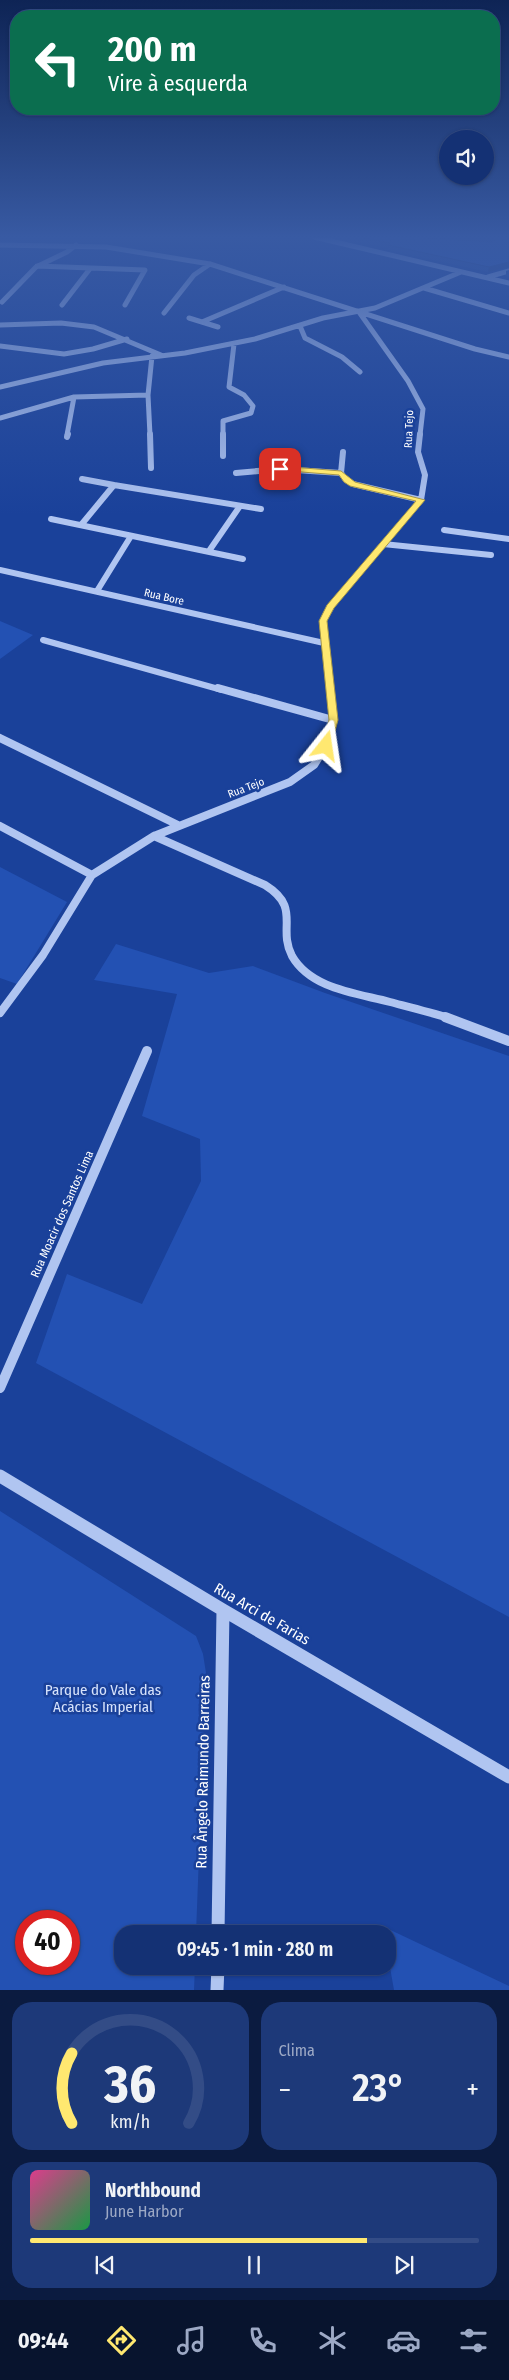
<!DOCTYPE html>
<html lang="pt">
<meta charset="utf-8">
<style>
:root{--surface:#143174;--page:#1d3979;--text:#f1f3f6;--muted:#9da9c5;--line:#334c86;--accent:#ffe870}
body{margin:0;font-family:"Fira Sans Condensed",sans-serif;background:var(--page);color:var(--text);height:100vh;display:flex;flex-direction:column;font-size:19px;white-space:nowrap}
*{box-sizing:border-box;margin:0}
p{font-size:16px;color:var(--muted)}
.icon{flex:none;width:28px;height:28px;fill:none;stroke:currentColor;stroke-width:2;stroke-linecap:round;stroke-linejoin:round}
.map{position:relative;height:1990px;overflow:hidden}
.sheet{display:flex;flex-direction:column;gap:12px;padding:12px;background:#0b1b40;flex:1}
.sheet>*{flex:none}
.banner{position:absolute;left:10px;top:10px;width:490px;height:105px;border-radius:20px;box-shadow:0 1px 4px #0004,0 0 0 1px var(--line);background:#0b6e4f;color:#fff;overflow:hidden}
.tools{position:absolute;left:439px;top:130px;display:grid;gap:10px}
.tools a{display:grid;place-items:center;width:55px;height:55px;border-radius:50%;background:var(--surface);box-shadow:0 1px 4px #0004,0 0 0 1px var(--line);font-size:25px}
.speed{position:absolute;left:15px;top:1910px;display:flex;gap:10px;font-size:25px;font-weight:700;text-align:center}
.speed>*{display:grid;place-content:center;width:65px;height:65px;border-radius:50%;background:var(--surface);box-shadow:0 1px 4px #0004,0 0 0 1px var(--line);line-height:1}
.speed .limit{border:8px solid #d22;background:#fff;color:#111}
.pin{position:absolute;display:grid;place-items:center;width:42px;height:42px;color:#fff;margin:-21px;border-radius:10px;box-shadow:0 2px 8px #0006}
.me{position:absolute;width:55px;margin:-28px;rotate:15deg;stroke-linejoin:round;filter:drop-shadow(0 0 4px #0008)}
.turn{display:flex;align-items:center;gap:18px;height:105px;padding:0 15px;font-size:22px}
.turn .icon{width:65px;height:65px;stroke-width:2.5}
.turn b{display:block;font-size:35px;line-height:42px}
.big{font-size:38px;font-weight:600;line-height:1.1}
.sheet .card{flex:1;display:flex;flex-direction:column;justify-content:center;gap:8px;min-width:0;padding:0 18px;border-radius:20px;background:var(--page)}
.sheet .dial{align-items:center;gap:0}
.dial svg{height:130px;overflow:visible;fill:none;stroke:var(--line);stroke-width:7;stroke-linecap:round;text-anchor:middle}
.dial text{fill:var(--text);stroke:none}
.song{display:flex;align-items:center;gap:15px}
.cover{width:60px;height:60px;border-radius:8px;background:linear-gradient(135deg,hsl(330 70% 55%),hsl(140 70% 35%))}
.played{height:5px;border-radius:2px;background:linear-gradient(90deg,var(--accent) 75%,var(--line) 75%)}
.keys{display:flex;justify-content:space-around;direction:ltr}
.heat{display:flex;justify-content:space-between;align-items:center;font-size:28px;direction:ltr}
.sheet .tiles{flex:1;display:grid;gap:12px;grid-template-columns:1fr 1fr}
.card:last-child{grid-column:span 2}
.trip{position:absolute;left:114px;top:1925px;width:282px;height:50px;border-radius:20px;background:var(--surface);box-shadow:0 1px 4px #0004,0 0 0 1px var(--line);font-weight:600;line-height:50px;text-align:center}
.tabs{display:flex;height:80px;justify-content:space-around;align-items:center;background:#08142e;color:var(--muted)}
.tabs .icon{width:35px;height:35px}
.tabs .current{color:var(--accent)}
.tabs b{font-size:22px;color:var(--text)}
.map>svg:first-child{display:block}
.green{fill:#2351b3;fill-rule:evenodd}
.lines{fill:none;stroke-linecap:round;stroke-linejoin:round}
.minor-far4{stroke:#b0c5f1;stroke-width:5}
.minor-far3{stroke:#b0c5f1;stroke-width:6}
.minor-far2{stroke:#b0c5f1;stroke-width:8}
.minor-far1{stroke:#b0c5f1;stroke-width:10}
.minor{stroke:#b0c5f1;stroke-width:13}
.wall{fill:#234a9e}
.shaded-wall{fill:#1d3c81}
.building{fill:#2956b8;stroke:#1d3c81}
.route{fill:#ffe870;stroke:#a69749}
.labels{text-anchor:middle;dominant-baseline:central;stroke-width:5;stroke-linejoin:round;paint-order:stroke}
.far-street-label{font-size:11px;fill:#fff;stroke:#1a419a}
.street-label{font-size:12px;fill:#fff;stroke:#1a419a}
.near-street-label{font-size:15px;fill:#fff;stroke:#1a419a}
.near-park-label{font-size:15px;fill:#d7e3fc;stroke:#1a419a}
</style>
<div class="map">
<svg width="509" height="1990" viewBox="0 0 509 1990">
<rect width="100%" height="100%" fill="#1a419a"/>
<path class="green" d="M0,621L33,635L0,659Z
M0,867L67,902L17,984L0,978Z
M116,944L209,973L253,966L325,993L509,1056V1617L36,1363L67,1274L142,1304L201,1181L200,1139L142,1116L177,994L94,980Z
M0,1511L196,1636L203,1654L206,1673L196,1934H122V1966H195L194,1990H0ZM26,1921H69V1964H26Z
M382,1926L509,1986V1990H394L388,1956V1934H383Z"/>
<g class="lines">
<path class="minor-far4" d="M314,237L509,283
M0,245L106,247L210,264L475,349L509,357
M37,266L145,270L125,305
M488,277L509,271
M424,288L509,313
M2,302L36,267L67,252L76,245
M62,305L89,270
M359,312L408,381L423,409L420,435
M164,313L194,275L210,264
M189,318L218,327
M202,322L284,287
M0,325L61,323L94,327L161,355
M300,326L305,338L342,357L360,372
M0,346L64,354L93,349L127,339
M0,387L103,363L185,353L255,339L323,318L375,308L461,272
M0,418L74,397L148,395
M67,435L74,397
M150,435L148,395L152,356
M223,435V421L251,413L253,406L244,395L229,387L234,344"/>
<path class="minor-far3" d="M150,434L151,468
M223,434V456
M67,437L68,434
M236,473L280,469L341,473L346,480L353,484L421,500
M341,473L343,452
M82,479L114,485
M51,519L243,559
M81,525L114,485L261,509
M444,530L509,539
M383,544L491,555
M209,551L240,506
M0,570L324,643
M97,591L131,536
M43,640L222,690
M330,690L323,621L330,607L421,500L425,475L418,452L420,434"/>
<path class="minor-far2" d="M218,688L333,720
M0,738L178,825
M0,826L92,875
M154,836L265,885C302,908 277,927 292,956C311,989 356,993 390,1002C409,1007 429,1012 449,1018
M0,1013L43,955L92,875L154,836L290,782L314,765L326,746L333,720L330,688"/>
<path class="minor-far1" d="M445,1017L509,1041
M0,1388L147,1051"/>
<path class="minor" d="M0,1476L223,1610L509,1777
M218,1934L223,1610
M217,1990L218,1966"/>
</g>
<path class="wall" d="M333,237H406L493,242L495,241L494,239L465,237H509L488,272L387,250L388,248Z
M509,270V277L506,276V271Z"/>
<path class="shaded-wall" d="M509,262V267L488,272L489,267Z"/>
<path class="building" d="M358,237H406L493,242L498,239L496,237H509V262L489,267L388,245L390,243Z"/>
<linearGradient id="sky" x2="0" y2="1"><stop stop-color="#0e2455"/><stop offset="0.46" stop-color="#385aa3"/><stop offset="1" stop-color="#385aa3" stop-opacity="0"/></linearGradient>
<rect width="509" height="515" fill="url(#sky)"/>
<path class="route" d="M280,466L341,471L355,482L425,500L334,608L327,621L338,720L331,746L326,749L322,746L329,720L319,621L327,605L416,501L350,486L344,482L339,475L277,470L276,469Z"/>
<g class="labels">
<g class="far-street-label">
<text transform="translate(409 429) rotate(-88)">Rua Tejo</text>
<text transform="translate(164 597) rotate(13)">Rua Bore</text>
<text transform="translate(246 788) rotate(-21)">Rua Tejo</text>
</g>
<g class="street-label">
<text transform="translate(62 1214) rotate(-66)">Rua Moacir dos Santos Lima</text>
</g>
<g class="near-street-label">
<text transform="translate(262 1614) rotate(30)">Rua Arci de Farias</text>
<text transform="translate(203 1772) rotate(-89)">Rua Ângelo Raimundo Barreiras</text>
</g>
<g class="near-park-label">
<text x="103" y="1690">Parque do Vale das<tspan x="103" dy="17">Acácias Imperial</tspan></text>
</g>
</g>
</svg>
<div class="tools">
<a><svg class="icon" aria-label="sound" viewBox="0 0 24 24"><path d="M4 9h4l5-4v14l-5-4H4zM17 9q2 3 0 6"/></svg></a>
</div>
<div class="speed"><div class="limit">40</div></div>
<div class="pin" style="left:280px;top:469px;background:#d93025"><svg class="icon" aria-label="arrive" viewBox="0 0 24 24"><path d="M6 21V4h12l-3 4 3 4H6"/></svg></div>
<svg class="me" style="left:326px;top:746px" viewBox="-20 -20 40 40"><path d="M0-17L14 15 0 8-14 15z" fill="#ffe870" stroke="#fff" stroke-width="4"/></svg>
<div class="trip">09:45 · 1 min · 280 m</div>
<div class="banner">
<div class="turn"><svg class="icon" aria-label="left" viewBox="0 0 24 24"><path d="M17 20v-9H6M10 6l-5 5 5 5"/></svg><div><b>200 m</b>Vire à esquerda</div></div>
</div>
</div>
<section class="sheet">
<div class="tiles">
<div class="card dial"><svg viewBox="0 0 100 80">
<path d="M14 69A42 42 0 1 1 86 69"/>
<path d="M14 69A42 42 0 0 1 14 26" stroke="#ffe870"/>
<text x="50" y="56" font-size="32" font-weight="700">36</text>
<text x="50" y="72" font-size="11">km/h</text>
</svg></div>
<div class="card"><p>Clima</p>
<div class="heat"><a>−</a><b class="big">23°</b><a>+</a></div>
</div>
<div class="card">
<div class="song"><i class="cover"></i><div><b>Northbound</b><p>June Harbor</p></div></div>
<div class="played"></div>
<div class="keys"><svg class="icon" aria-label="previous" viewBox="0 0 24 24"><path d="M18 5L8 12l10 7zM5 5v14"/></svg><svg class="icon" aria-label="pause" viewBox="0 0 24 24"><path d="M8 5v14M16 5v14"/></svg><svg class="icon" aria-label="next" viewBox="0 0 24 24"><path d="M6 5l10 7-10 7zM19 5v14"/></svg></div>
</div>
</div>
</section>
<nav class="tabs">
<b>09:44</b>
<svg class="icon current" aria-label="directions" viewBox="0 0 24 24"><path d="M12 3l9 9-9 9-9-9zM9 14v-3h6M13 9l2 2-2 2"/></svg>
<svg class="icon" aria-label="music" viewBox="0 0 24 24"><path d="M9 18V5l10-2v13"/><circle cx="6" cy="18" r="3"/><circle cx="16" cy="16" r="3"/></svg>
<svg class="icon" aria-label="phone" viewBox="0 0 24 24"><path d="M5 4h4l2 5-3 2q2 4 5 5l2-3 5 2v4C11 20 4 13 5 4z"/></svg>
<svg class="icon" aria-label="climate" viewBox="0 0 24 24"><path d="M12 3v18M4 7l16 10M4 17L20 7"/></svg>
<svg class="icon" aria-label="car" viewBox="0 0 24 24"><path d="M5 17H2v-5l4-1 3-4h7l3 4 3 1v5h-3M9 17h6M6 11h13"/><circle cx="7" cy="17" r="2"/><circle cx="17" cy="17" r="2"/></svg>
<svg class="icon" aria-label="filters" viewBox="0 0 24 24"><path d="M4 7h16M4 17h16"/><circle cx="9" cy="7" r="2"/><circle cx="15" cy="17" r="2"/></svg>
</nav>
